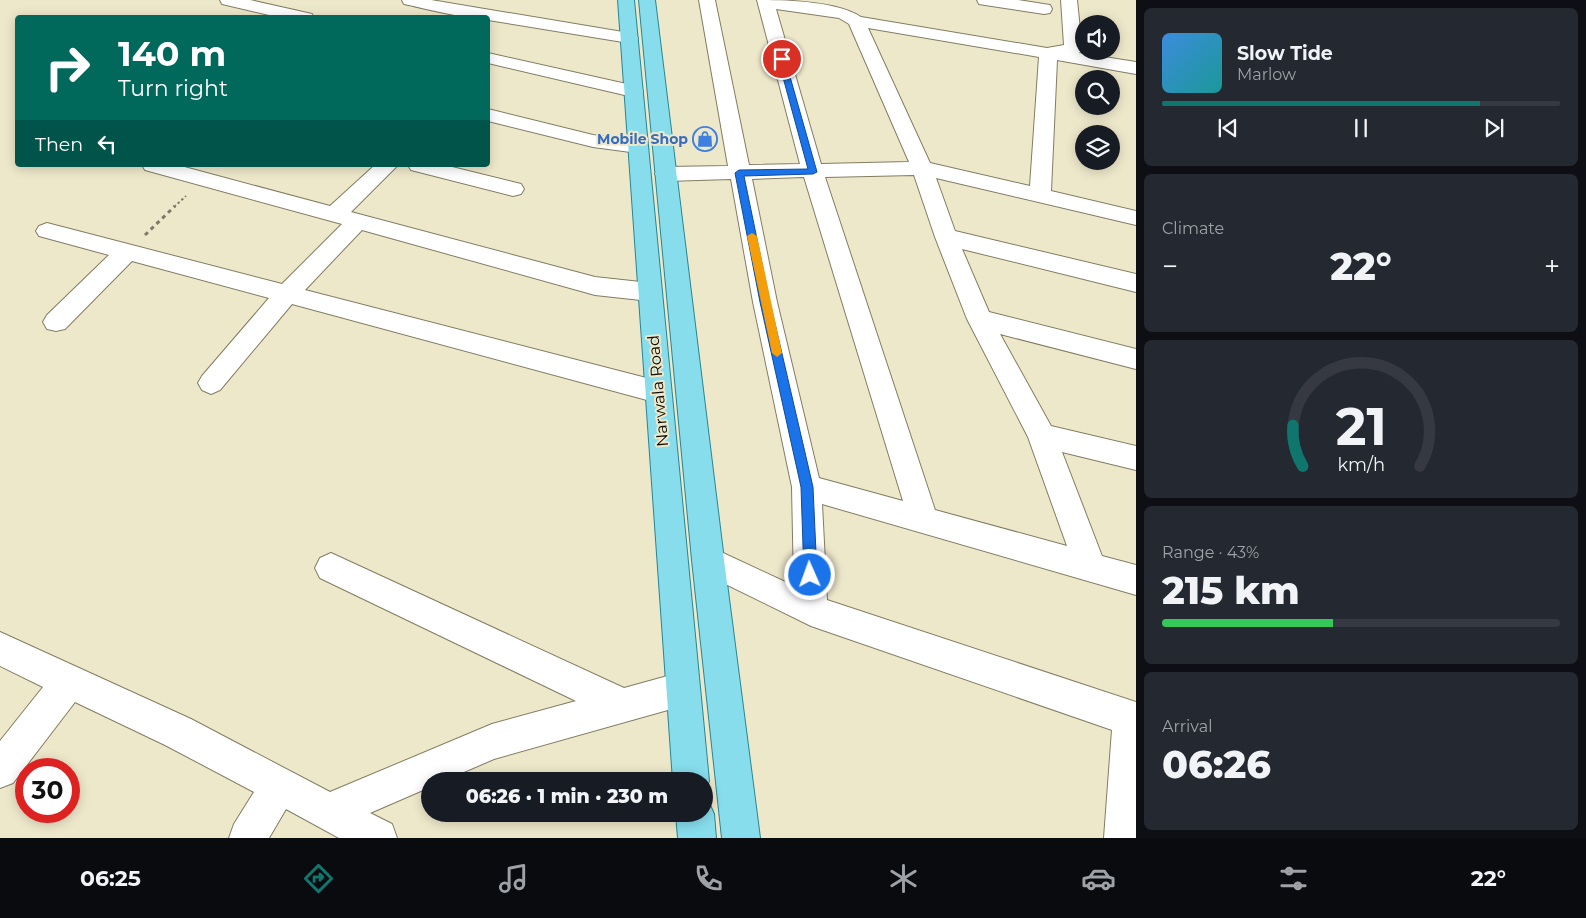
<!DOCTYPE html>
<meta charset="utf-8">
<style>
:root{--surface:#171b24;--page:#242831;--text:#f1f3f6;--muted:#9ea1a6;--line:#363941;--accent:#0f766e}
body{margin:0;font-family:Montserrat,sans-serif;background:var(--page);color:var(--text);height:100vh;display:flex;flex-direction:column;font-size:19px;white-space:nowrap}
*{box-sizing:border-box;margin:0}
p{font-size:16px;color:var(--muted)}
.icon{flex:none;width:28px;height:28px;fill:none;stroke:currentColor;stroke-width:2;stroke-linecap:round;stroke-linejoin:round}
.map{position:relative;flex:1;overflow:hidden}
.details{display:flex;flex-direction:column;gap:8px;padding:8px;background:#0d0f14;width:450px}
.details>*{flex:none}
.guide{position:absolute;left:15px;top:15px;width:475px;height:152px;border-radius:5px;box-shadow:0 2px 12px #0003;background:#00695c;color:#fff;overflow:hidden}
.tools{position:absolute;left:1075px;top:15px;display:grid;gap:10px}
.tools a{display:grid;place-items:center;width:45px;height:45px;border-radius:50%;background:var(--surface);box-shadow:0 2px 12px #0003;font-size:25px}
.speed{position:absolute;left:15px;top:758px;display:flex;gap:10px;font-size:25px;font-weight:700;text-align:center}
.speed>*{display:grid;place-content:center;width:65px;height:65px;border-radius:50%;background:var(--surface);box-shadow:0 2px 12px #0003;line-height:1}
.speed .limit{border:8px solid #d22;background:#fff;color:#111}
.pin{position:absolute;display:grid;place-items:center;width:42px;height:42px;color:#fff;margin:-21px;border:2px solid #fff;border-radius:50%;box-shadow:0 1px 5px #0007}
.me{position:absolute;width:55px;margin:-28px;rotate:358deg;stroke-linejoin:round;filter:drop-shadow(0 0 4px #0008)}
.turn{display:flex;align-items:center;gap:18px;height:105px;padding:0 20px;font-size:22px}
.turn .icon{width:65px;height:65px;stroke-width:2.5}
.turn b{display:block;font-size:35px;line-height:42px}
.then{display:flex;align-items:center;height:48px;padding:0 20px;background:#0003;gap:10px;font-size:19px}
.big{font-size:38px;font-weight:800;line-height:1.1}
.details .widget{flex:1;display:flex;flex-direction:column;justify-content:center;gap:8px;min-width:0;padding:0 18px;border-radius:8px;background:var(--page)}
.details .dial{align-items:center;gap:0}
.dial svg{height:130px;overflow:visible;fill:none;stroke:var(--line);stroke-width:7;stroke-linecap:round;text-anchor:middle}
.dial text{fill:var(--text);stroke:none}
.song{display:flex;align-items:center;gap:15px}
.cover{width:60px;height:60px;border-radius:8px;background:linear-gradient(135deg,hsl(210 70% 55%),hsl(180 70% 35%))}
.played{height:5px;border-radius:2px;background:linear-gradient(90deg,var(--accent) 80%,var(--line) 80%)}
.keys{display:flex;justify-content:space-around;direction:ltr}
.heat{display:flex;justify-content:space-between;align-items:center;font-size:28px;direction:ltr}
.charge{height:8px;border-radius:4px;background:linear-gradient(90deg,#34c759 43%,var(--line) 0)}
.trip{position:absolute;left:421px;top:772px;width:292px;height:50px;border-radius:25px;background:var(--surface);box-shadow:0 2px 12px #0003;font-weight:800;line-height:50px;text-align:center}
.tab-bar{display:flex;height:80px;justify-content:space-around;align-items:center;background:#090b0e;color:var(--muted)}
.tab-bar .icon{width:35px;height:35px}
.tab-bar .on{color:var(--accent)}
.tab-bar b{font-size:22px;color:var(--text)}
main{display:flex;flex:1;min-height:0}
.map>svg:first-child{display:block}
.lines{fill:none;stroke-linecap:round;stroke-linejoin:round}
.minor-casing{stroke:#837c62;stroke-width:2}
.major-casing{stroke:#298592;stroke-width:2}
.path-far1{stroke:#7d7967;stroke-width:2;stroke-dasharray:2.5 2.5;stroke-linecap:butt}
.path{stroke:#7d7967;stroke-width:3;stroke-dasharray:4 4;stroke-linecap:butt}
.minor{fill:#fff;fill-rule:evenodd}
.major{fill:#87ddec;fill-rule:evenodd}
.route{fill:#1a73e8;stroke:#114b97}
.slow{fill:#f59e0b}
.labels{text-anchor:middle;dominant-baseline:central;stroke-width:4;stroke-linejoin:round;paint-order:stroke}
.far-shop-label{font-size:14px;font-weight:bold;fill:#366cbe;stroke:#eee8cb;text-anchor:end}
.street-label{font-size:16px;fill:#0e0b04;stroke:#eee8cb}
</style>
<main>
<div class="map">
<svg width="1136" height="838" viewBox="0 0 1136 838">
<rect width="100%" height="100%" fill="#eee8cb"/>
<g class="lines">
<defs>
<path id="minor" d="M220,0H250L312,14L314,18H282L222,4Z
M402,0H431L635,34L638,38L635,42L629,43L488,20V18C459,18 432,10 404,4Z
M699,0H715L749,165L800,164L757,0C786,0 837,1 861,17L1047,48L1064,45L1061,0H1077L1082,49L1079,53L1136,62V74L1057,60L1051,191L1136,211V225L936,178L955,231L1136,274V292L962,249L989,312L1136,349V369L1000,334L1051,426L1136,446V470L1062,452L1102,556L1136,565V595L822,504L827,600L1136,702V838H1104L1112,730L811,626L697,570L692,560L697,550L708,546L794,586L792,487L753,302L731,179L666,181L659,179L655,174L659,169L666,167L728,166ZM776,9L839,18L849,24L909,162L821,164ZM868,28L1039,57L1030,186L930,163ZM914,175L935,237L967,319L1028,437L1067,546L935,510L825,177ZM804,177L903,501L819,478L777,302L752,179Z
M977,0H1018L1050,5L1052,9L1050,13L1044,14L985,5L979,4Z
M488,53L640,87L643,91L640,95L633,97L488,63Z
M488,109L593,135L638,141L645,143L648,147L645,151L638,153L593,147L488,121Z
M142,165H177L330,206L375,165H398L351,212L595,277L650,283L659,286L662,292L659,298L650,301L595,295L362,230L305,290L658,381L667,384L671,392L667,400L658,403L292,304L220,390L211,394L202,390L198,383L202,376L269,298L132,261L65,329L56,331L47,329L43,322L47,315L109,255L39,236L36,231L39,226L47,223L282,284L342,224L145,170Z
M408,165H444L521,184L524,189L521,194L513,196L411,170Z
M331,553L624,688L682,672L694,677L699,689L694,701L682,706L494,759L443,781H430V787L370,813L392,824L397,838H339L286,809L269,838H229L234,824L254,792L165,745L75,702L13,783L0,788V741L43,687L0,666V632L191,719L330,792L492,724L576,701L320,578L315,568L320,558Z"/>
<path id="major" d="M618,0H634L709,781L705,792V781H673Z
M639,0H655L724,560L760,838H722L692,560Z
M705,799L708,801L714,814L716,838H678L676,814H705Z"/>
</defs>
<use href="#minor" class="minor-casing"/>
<use href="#major" class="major-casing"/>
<path class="path-far1" d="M174,207L186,196"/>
<path class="path" d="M145,235L175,206"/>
<use href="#minor" class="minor"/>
<use href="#major" class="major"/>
</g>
<path class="route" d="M782,57L785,59L817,172L813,174L744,176L770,302L813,487L817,575L815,579L810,581L806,579L804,575L801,487L760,302L735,173L739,170L808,169L778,59Z"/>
<path class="slow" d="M752,233L757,236L782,353L777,357L772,353L747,236Z"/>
<defs>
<symbol id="shop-ring" viewBox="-11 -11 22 22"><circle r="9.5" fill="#eee8cb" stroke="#3f7fe0" stroke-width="1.5"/><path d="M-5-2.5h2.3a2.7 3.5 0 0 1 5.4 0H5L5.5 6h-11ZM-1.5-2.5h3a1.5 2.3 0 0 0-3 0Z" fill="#3f7fe0"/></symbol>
</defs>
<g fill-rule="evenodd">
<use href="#shop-ring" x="691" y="125" width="28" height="28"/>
</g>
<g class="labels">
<g class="far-shop-label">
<text x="688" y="139">Mobile Shop</text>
</g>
<g class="street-label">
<text transform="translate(658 391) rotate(-95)">Narwala Road</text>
</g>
</g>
</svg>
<div class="tools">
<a><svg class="icon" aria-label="sound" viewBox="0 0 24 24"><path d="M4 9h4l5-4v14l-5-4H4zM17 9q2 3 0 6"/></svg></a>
<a><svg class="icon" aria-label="search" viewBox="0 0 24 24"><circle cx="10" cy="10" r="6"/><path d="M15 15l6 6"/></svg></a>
<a><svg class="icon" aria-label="layers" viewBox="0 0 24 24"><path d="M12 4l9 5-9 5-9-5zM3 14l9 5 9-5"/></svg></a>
</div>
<div class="speed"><div class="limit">30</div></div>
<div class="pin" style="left:782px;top:59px;background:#d93025"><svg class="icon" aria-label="arrive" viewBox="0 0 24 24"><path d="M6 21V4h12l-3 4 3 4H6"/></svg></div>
<svg class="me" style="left:810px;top:575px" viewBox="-20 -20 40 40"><circle r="17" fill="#1a73e8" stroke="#fff" stroke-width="3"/><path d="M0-11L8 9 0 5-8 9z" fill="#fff"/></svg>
<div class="trip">06:26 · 1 min · 230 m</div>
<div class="guide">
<div class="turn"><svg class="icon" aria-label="right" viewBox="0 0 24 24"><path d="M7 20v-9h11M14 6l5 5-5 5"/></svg><div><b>140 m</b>Turn right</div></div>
<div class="then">Then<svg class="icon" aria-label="left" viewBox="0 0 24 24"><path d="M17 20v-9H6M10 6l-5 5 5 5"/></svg></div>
</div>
</div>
<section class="details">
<div class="widget">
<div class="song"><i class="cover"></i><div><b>Slow Tide</b><p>Marlow</p></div></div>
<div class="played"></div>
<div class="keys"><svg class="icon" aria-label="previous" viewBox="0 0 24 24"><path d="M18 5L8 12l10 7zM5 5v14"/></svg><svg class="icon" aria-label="pause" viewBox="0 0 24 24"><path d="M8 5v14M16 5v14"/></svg><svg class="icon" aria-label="next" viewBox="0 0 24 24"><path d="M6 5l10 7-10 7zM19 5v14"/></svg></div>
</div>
<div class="widget"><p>Climate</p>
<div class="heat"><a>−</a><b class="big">22°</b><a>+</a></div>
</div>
<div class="widget dial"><svg viewBox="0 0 100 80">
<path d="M14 69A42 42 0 1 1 86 69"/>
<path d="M14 69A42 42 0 0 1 8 44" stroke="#0f766e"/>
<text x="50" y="56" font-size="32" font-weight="700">21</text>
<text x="50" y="72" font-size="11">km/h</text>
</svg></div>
<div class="widget"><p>Range · 43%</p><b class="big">215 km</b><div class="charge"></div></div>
<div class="widget"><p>Arrival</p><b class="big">06:26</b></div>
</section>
</main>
<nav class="tab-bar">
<b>06:25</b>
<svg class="icon on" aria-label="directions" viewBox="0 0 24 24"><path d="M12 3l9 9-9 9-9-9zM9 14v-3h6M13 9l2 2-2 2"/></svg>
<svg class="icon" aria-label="music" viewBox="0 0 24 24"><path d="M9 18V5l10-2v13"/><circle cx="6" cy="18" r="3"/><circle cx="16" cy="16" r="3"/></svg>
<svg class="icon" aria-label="phone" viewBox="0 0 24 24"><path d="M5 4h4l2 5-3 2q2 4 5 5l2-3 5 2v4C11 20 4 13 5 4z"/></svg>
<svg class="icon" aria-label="climate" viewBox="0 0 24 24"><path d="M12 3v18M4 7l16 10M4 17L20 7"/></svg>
<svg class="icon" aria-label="car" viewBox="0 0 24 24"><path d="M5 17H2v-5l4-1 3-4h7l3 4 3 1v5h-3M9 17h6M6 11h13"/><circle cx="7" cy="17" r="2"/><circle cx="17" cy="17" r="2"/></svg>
<svg class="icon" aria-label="filters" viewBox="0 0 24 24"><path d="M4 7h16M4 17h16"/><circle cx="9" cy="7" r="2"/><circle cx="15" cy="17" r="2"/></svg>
<b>22°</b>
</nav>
